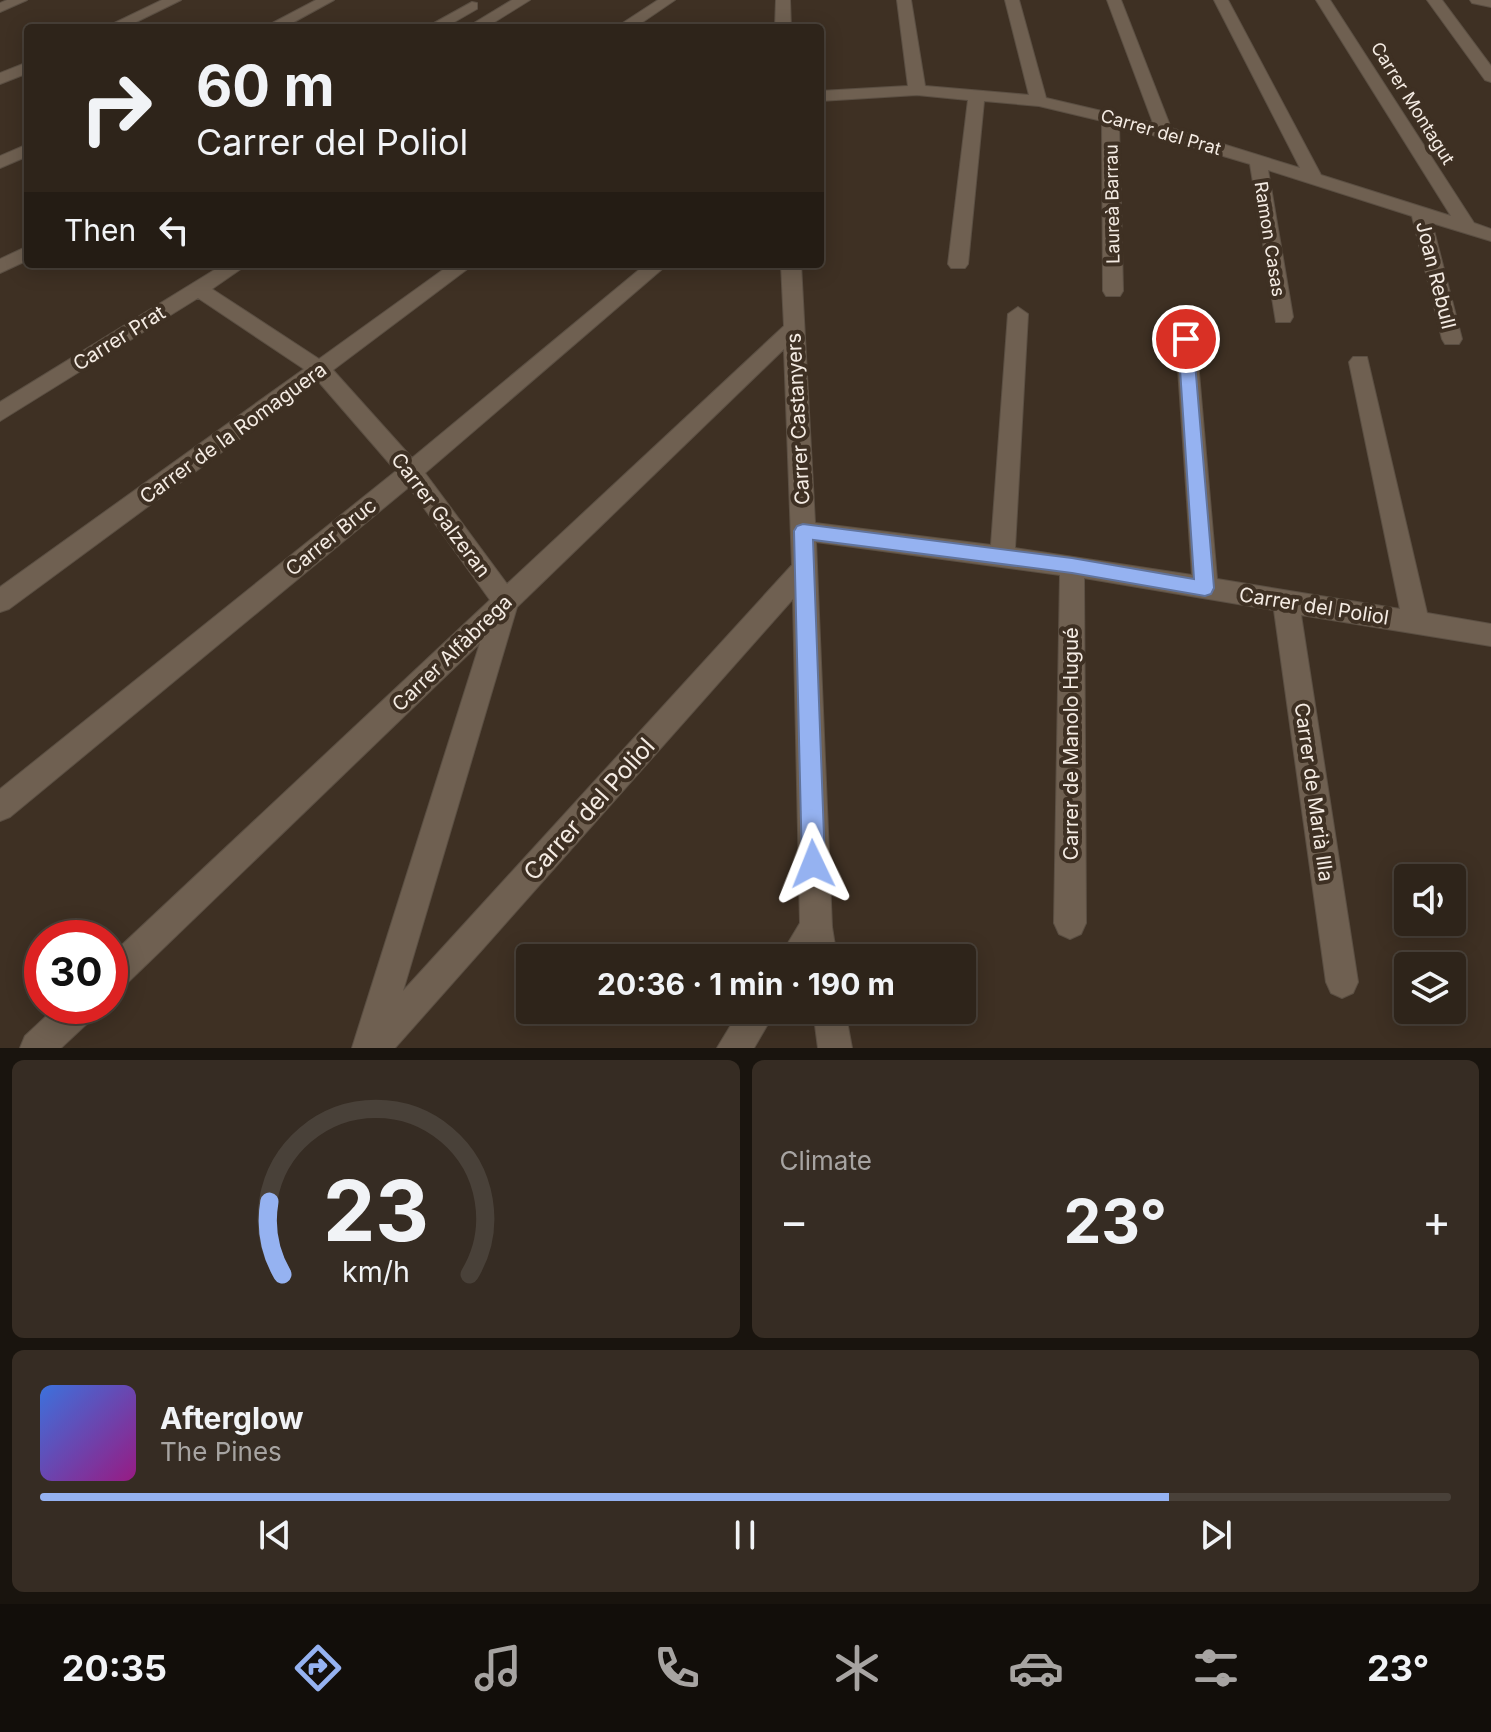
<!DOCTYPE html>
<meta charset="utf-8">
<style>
:root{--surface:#2e241a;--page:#362c23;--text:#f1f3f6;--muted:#a7a4a2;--line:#494139;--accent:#95b2f1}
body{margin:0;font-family:Inter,sans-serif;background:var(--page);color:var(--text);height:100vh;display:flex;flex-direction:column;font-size:30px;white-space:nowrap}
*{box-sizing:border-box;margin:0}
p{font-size:26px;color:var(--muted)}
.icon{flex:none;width:44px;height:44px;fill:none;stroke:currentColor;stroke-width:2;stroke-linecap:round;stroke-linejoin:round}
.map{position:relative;height:1048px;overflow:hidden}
.panel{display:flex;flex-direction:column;gap:12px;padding:12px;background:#19140e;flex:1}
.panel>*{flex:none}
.hud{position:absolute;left:24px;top:24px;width:800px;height:244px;border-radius:8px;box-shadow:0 4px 20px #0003,0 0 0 2px var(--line);background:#2e241a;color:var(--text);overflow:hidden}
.controls{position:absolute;left:1394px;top:864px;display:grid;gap:16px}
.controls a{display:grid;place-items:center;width:72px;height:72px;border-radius:8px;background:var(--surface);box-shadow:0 4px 20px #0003,0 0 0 2px var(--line);font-size:40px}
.speed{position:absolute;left:24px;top:920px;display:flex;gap:16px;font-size:40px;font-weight:700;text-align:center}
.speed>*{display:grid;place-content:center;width:104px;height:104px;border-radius:50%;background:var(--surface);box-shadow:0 4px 20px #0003,0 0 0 2px var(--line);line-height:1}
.speed .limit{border:12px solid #d22;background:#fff;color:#111}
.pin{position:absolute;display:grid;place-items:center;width:68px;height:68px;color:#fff;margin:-34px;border:4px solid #fff;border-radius:50%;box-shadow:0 2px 8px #0007}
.me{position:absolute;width:88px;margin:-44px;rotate:358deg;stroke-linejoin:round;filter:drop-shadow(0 0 6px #0008)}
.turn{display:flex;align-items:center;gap:28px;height:168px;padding:0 40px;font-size:36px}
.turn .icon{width:104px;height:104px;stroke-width:2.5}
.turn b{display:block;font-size:56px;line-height:68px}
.then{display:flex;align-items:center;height:76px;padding:0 40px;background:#0003;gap:16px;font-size:30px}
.big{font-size:60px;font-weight:700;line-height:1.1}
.panel .tile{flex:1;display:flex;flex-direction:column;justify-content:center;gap:12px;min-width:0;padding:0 28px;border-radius:12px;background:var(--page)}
.panel .dial{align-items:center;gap:0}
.dial svg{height:208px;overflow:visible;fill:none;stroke:var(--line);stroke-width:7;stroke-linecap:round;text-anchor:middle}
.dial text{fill:var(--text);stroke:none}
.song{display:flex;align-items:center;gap:24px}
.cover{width:96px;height:96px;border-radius:12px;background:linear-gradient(135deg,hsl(220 70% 55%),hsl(310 70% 35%))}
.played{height:8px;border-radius:4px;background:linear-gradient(90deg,var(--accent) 80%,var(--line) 80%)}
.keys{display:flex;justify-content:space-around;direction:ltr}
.heat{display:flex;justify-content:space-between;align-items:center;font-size:44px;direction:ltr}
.panel .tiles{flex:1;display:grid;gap:12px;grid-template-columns:1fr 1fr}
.tile:last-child{grid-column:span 2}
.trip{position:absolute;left:516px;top:944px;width:460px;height:80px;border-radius:8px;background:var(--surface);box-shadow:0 4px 20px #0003,0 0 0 2px var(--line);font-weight:700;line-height:80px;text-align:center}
.dock{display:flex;height:128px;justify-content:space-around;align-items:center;background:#120e0a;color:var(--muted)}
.dock .icon{width:56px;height:56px}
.dock .current{color:var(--accent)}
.dock b{font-size:36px;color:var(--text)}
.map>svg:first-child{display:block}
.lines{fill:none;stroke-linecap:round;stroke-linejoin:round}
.street-casing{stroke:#5b4f43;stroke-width:2}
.street{fill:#6f6051;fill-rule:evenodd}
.route{fill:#95b2f1;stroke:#61749d;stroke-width:2}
.labels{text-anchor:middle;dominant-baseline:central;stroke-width:8;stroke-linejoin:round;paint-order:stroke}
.far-street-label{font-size:18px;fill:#f4ebe3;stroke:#3e3023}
.street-label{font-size:20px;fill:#f4ebe3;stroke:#3e3023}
.near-street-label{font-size:24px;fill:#f4ebe3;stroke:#3e3023}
</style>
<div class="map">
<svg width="1491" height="1048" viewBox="0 0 1491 1048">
<rect width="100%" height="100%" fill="#3e3023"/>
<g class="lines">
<defs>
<path id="street" d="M7,0H27L0,12V3Z
M162,0H181L124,28H104Z
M316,0H334L283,28H263Z
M512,0H530L485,28L469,26Z
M658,0H675L634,28H615Z
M776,0H790L791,28H775Z
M897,0H911L925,86L1029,95L1005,0H1019L1046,98L1153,123L1107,0H1121L1171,128L1300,168L1214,0H1228L1321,175L1451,216L1316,0H1330L1474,223L1491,229V241L1432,223L1462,339L1459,344H1445L1442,339L1412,216L1268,170L1293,317L1290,322H1276L1250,164L1119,125L1123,291L1120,296H1106L1103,291L1102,121L1039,106L984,101L968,264L965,268H951L948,264L968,100L917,95L820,101V91L908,86Z
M1427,0H1442L1491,66V82L1485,80Z
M1470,0H1491V7L1472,3Z
M472,2L477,3V9L444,28H425Z
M28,62V73L0,84V73Z
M28,144V156L0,168V156Z
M28,246V260L0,273V259Z
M224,264H248L212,289L319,359L451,264H474L333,370L412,458L646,264H668L425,473L507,584L784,326L781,264H801L815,523L991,545L1008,314L1018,307L1028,314L1015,548L1192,575L1176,339L1179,334H1193L1196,339L1217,579L1400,609L1349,362L1353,357H1367L1427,613L1491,624V646L1301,615L1358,982L1353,993L1342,998L1331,993L1326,982L1274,610L1084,578L1086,923L1081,934L1070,939L1059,934L1054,923L1060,575L816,542L832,927L837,958H779L800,923L793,599L395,1048H352L480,643L121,989L110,994V956L490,600L409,487L10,817L0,821V789L396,471L318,381L9,609L0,612V587L304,369L198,298L0,421V402ZM784,349L792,565L403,991L517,607Z
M57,1006H97L93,1018L61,1048H20L25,1036Z
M740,1010H776L754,1048H717Z
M813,1010H845L852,1048H818Z"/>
</defs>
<use href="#street" class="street-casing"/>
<use href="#street" class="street"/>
</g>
<path class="route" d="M1186,334L1193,339L1214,588L1211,594L1205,596L1072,573L813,540L825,864L821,872L813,875L805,872L802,864L794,531L797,526L803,524L1072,558L1194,579L1178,339Z"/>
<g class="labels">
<g class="far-street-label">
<text transform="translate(1413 103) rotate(58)">Carrer Montagut</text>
<text transform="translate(1161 132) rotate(16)">Carrer del Prat</text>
<text transform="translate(1112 204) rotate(-91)">Laureà Barrau</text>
<text transform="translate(1270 239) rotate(81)">Ramon Casas</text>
</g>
<g class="street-label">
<text transform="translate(1436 275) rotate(76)">Joan Rebull</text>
<text transform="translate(119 338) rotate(-32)">Carrer Prat</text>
<text transform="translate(798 419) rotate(-93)">Carrer Castanyers</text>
<text transform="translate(233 433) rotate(-36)">Carrer de la Romaguera</text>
<text transform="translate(441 515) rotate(53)">Carrer Galzeran</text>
<text transform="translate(331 537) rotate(-39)">Carrer Bruc</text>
<text transform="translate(1314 606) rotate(9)">Carrer del Poliol</text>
<text transform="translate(452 653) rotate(-44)">Carrer Alfàbrega</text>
<text transform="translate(1071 744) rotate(-90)">Carrer de Manolo Hugué</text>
<text transform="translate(1314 792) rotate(82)">Carrer de Marià Illa</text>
</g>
<g class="near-street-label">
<text transform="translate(589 809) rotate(-48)">Carrer del Poliol</text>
</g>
</g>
</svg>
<div class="controls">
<a><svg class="icon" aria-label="sound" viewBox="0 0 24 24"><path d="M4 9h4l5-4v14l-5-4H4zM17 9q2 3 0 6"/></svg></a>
<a><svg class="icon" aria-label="layers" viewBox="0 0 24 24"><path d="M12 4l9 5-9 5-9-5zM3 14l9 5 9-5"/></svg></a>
</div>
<div class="speed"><div class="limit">30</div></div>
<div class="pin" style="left:1186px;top:339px;background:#d93025"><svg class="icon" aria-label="arrive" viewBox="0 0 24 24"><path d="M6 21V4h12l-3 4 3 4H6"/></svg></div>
<svg class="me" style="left:813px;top:864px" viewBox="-20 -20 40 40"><path d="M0-17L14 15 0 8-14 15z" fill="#95b2f1" stroke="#fff" stroke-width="4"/></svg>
<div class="trip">20:36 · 1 min · 190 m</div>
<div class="hud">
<div class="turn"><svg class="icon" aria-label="right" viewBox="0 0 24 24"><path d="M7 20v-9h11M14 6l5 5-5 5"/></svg><div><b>60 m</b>Carrer del Poliol</div></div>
<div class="then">Then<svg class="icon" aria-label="left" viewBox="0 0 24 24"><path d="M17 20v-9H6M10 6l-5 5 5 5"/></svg></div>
</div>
</div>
<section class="panel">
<div class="tiles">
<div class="tile dial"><svg viewBox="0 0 100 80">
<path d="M14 69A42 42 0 1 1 86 69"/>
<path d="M14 69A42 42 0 0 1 9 41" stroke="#95b2f1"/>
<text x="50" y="56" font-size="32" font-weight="700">23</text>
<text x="50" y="72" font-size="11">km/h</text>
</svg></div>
<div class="tile"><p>Climate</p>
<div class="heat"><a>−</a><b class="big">23°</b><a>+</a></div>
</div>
<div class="tile">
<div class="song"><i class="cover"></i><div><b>Afterglow</b><p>The Pines</p></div></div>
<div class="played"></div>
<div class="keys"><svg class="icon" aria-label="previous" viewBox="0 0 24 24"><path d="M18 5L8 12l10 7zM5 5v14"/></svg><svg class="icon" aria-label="pause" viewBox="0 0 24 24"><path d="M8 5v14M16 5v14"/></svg><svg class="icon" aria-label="next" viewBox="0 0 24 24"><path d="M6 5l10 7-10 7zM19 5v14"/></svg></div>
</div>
</div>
</section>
<nav class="dock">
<b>20:35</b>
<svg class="icon current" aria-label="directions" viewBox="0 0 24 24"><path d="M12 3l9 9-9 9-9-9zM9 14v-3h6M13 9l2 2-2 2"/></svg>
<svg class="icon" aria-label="music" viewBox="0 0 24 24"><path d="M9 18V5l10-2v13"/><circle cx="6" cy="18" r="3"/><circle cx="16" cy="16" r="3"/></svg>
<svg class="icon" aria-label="phone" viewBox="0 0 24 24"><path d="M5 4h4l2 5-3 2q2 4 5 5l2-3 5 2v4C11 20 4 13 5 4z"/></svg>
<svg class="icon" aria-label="climate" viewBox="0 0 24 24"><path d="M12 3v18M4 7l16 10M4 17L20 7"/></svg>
<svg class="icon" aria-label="car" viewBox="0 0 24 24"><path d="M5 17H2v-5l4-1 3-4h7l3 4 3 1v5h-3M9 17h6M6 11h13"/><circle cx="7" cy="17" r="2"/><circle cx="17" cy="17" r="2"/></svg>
<svg class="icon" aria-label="filters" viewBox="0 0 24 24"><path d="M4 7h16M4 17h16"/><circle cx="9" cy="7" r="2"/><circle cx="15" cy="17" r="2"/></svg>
<b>23°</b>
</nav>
